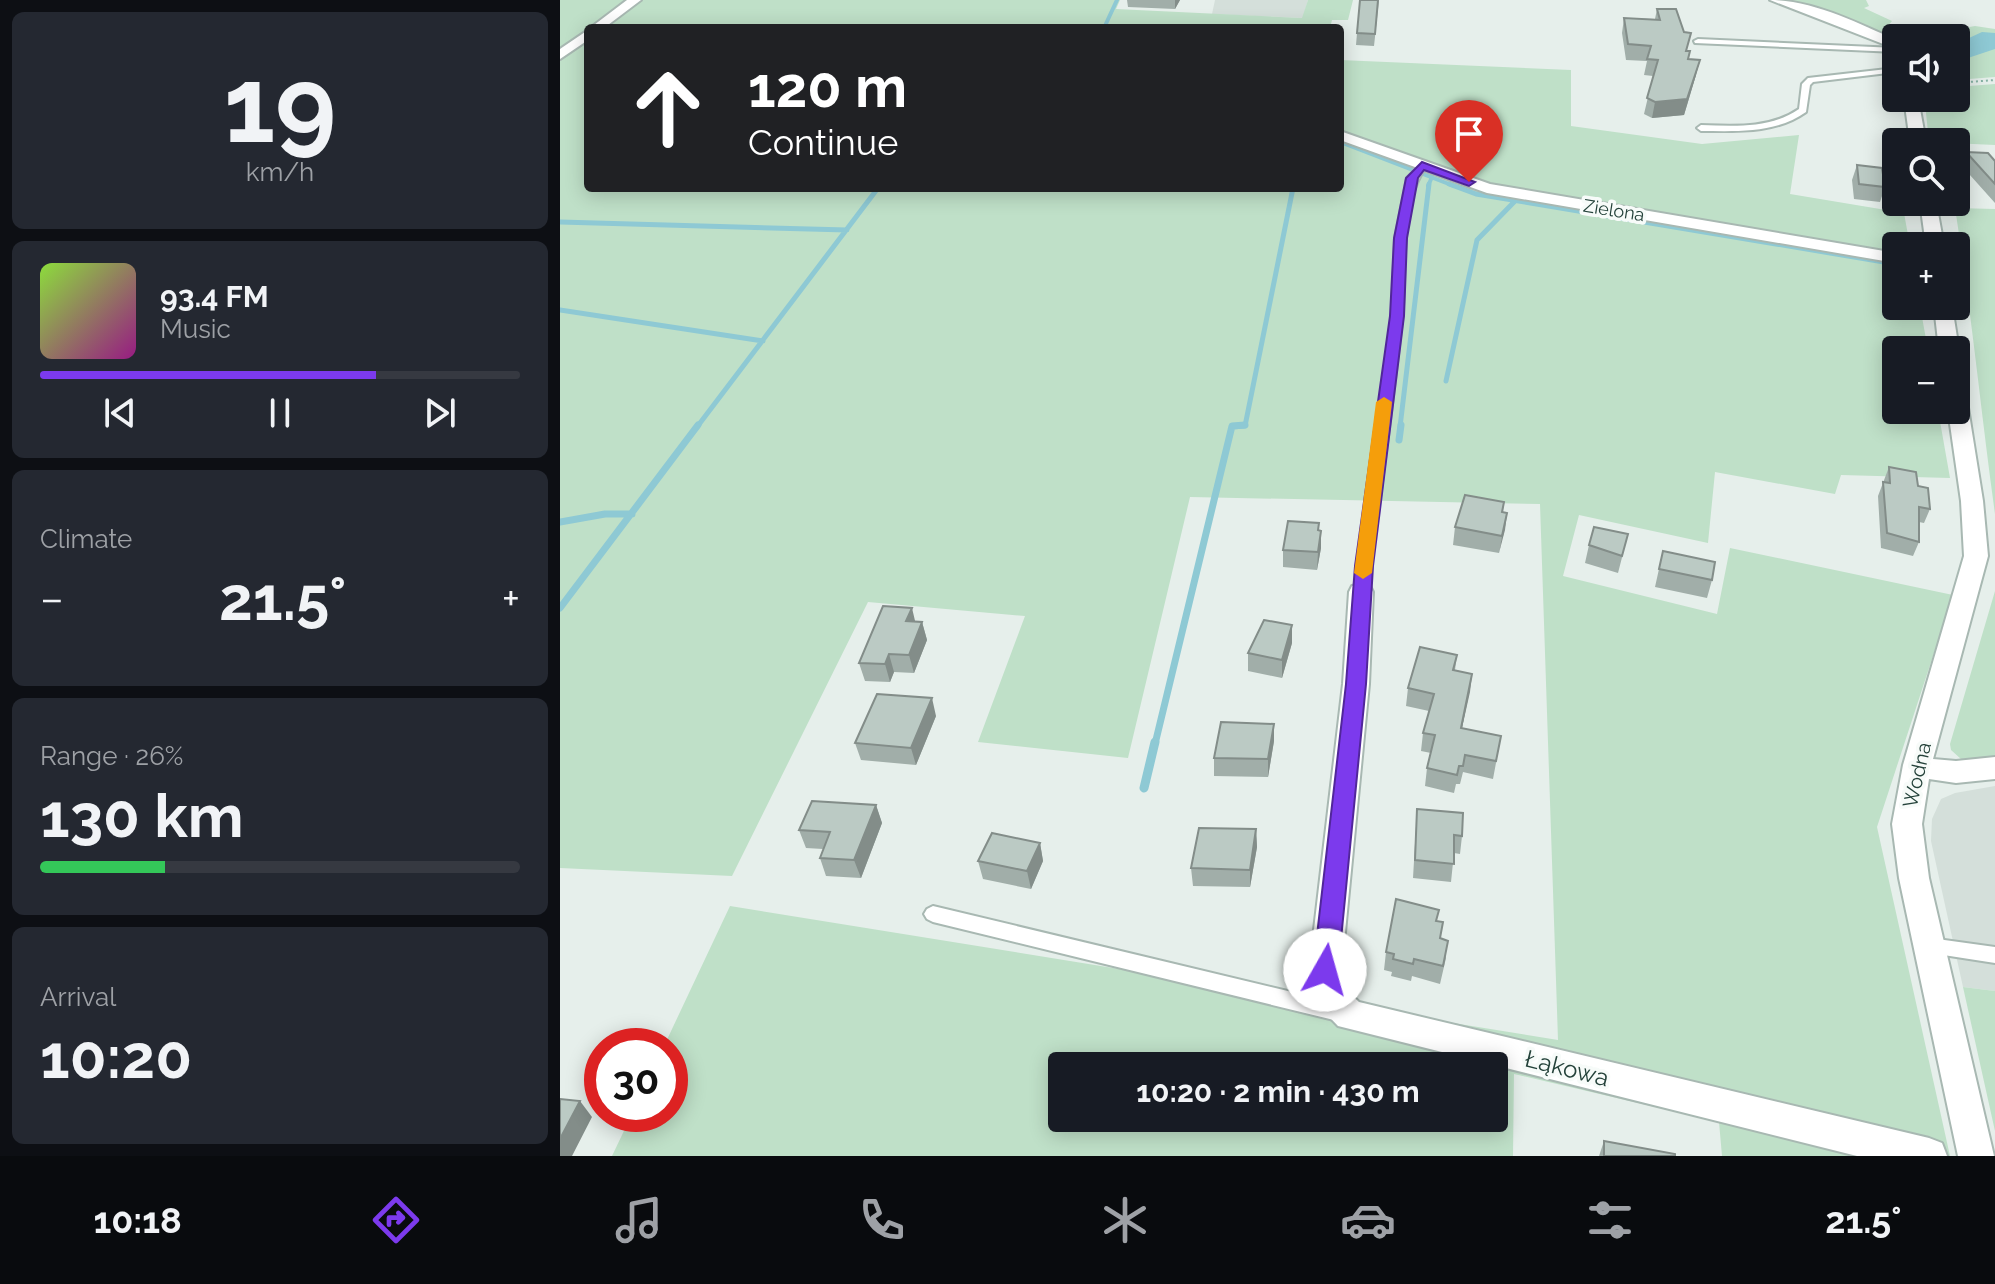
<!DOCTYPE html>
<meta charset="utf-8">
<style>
:root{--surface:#171b24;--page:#242831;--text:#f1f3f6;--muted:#9ea1a6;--line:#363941;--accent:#7c3aed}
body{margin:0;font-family:Raleway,sans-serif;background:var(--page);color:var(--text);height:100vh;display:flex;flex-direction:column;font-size:30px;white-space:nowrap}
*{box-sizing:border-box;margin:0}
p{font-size:26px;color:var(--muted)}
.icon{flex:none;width:44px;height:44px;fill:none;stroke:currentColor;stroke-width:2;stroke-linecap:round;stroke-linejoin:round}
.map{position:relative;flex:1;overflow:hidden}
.details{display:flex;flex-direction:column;gap:12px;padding:12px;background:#0d0f14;width:560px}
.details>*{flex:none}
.hud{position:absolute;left:24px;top:24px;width:760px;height:168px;border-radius:8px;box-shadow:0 4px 20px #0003;background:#202124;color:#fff;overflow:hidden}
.tools{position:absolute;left:1322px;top:24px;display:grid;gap:16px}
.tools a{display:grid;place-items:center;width:88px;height:88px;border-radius:8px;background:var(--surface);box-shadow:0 4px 20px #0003;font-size:40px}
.speed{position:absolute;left:24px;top:1028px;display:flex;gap:16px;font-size:40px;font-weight:700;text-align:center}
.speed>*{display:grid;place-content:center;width:104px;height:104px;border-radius:50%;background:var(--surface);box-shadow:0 4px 20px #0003;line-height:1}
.speed .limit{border:12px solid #d22;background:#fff;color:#111}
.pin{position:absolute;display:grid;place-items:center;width:68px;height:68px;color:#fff;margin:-82px -34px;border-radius:50% 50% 50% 0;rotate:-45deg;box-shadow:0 0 8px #0007}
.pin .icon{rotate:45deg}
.me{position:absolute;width:88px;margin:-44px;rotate:7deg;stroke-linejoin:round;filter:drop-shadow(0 0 6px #0008)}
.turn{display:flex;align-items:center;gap:28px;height:168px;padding:0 32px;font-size:36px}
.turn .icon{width:104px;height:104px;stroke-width:2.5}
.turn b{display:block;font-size:56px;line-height:68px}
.big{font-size:60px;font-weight:700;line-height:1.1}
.details .card{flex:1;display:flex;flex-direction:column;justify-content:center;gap:12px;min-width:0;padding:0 28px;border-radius:12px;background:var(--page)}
.details .dial{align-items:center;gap:0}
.dial b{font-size:104px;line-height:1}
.song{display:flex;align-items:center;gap:24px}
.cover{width:96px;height:96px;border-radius:12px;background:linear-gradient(135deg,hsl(90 70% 55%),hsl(310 70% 35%))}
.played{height:8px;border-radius:4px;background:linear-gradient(90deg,var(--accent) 70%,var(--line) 70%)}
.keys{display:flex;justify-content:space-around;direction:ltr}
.heat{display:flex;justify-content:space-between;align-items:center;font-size:44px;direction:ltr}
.charge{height:12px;border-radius:6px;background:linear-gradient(90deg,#34c759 26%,var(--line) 0)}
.trip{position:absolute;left:488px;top:1052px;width:460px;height:80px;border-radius:8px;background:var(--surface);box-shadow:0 4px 20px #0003;font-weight:700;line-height:80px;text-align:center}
.menu{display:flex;height:128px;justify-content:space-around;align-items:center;background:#090b0e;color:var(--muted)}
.menu .icon{width:56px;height:56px}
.menu .selected{color:var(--accent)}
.menu b{font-size:36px;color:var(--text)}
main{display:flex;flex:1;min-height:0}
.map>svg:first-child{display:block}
.built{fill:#d4dfda}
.green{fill:#bfe0c8;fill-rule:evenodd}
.water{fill:#8ec9d4}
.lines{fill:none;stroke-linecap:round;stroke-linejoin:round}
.stream-far3{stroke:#8ec9d4;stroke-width:4}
.stream-far2{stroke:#8ec9d4;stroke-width:5}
.stream-far1{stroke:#8ec9d4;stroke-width:7}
.stream{stroke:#8ec9d4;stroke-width:9}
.service-casing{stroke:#a8b8b2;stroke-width:4}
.minor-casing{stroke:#a8b8b2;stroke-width:4}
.path{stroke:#86b3a5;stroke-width:2;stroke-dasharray:2 3;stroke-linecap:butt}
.service{fill:#fff;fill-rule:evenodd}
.minor{fill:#fff;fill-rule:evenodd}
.wall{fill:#a1aea9}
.shaded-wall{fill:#838d89}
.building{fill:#bbcac4;stroke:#838d89;stroke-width:2}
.route{fill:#7c3aed;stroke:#51269a;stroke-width:2}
.slow{fill:#f59e0b}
.labels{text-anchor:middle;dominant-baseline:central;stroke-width:7;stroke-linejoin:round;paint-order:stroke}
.far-street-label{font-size:18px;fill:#24423a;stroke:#f7fbf9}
.street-label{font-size:20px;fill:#24423a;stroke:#f7fbf9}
.near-street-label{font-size:24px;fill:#24423a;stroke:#f7fbf9}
</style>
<main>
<section class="details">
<div class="card dial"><b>19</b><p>km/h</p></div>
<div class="card">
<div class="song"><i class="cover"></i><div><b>93.4 FM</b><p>Music</p></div></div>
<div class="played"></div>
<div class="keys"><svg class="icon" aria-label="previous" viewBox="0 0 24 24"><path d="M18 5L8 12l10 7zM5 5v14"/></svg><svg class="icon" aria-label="pause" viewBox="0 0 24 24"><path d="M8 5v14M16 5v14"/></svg><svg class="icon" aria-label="next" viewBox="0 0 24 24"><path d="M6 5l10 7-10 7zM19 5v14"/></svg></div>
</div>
<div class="card"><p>Climate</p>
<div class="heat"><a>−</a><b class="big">21.5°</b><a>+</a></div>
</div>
<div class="card"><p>Range · 26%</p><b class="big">130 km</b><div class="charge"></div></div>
<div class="card"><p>Arrival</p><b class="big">10:20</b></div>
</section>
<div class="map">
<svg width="1435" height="1156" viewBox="0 0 1435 1156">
<rect width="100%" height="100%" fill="#e6efeb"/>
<path class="built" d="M655,0H748L743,18L652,14Z
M1435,786V991L1403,987L1371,841L1372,819L1381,799L1395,793Z"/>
<path class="green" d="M0,0H560L556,9L742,18L748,0H793L788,20H772L770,28H28V188H780V60L1011,70V126L1142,144L1239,135L1230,194L1344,213L1350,246H1336V306H1360L1368,350H1336V410H1378L1390,478L1281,475L1275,494L1155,472L1148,543L1019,515L1003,576L1157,614L1170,548L1393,595L1317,827L1390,1156H1162L1159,1122L954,1074L953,1156H52L72,1114H110V1046H104L170,906L998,1040L980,504L630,497L568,758L418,742L465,616L308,602L172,876L0,868ZM502,1066H934V1118H502Z
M1226,0H1306L1309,6L1304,8L1332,21L1321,34Z
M1415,26L1435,29V77L1396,80V38H1347Z
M1435,84V145L1369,142L1366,113L1369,98H1396V87Z
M1395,208L1435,209V514C1421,412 1411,309 1395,208Z
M1435,591V756L1401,759L1391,750L1390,744Z
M1403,987L1435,991V1131Z"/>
<path class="water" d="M1422,32L1435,33V49L1396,62V44Z"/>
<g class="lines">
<path class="stream-far3" d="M544,28L557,0
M780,142L894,186
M868,186L872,177"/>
<path class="stream-far2" d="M889,184L916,194L1336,264
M0,222L287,230
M0,310L203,341
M886,381L917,240L956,200
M137,427L318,188
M672,427L685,426L733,188
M840,427L869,184"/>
<path class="stream-far1" d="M839,440L841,425
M0,522L45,514H72
M0,608L138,425
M595,744L672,426L685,425"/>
<path class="stream" d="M584,788L595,742"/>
<defs>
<path id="service" d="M1138,39L1336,48V52L1135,43L1134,41Z
M1336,68V72L1253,82L1250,85L1246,112C1215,134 1177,131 1141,131L1137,128L1141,125C1174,126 1210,129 1239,109L1242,84L1248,78Z
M862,163L867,166C838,203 847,274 842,320C832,411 819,501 808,592L801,597L794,592L832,316L835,238L847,178Z
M373,906L778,1003L785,1006L788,1012L785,1018L778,1021L373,922L367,919L364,914L367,909Z
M1370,938L1435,947V963L1364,952L1361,946L1364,940Z"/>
<path id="minor" d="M67,0H81L44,28H30Z
M1210,0C1252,0 1298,23 1336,40V49Z
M28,30V40L0,59V49Z
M1344,98H1358L1366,142H1350Z
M780,131L930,184L1336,253V263L927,193L780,140Z
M1360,202H1376L1384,246H1366Z
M1374,306H1392L1399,350L1396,354V350H1379Z
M1396,389L1406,395L1423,501L1428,556L1373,759L1396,761L1435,757V779L1396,783L1369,779L1362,824L1369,878L1434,1156H1398L1339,878L1332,824L1343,765L1404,556L1401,501L1388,410H1396Z
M801,584L810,586L813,592L809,684L780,984L799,1002L1369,1138L1382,1143L1387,1156H1297L778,1026L752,999L747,989L783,684L789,592L792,586Z"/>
</defs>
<use href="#service" class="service-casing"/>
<use href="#minor" class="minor-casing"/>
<path class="path" d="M1396,83L1435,80"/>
<use href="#service" class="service"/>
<use href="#minor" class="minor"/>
</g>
<path class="wall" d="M567,0H620L615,9L568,7Z
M819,0L814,46L796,45L797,33Z
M1097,9L1127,51L1128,59L1136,75L1124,115L1092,118L1084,114L1093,76L1084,75L1087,61L1066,60L1062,33L1064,18L1095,19Z
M1406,152L1435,161V203L1401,165Z
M1297,165L1325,187L1320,202L1294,199L1292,180Z
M1329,467L1358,486L1370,509L1364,523L1359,522V542L1353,556L1321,548L1318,496Z
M944,502L943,512L947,513L939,553L893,545L895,527Z
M759,523V530L761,531V548L757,570L723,567V550Z
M1068,534L1058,573L1025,563L1029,545Z
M1103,551L1152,580L1147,598L1095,587Z
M355,622H362L367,640L354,673L334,672L330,682L305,681L299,663Z
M732,643L722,678L688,671V653Z
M897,655L895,670L912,674L902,728L941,736L933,779L903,772L900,784H896L894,793L865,786L867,768L871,753L861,751L863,733L869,711L846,706L848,688Z
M376,716L356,765L301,760L295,743Z
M714,741L708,777L654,776V758Z
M316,805L322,823L301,878L266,876L260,858L263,849L246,848L239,830Z
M857,809L902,836L900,854L894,853L891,882L853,878Z
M696,829L697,847L690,887L633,886L631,868Z
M480,843L483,861L471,889L423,879L418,861Z
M877,921L886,958L880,984L852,976L851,981L831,976L832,972L824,970L826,952Z
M1044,1141L1115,1156H1039Z"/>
<path class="shaded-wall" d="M615,0H620L615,9Z
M1140,60L1136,75L1124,115L1092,118L1095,102Z
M947,513L945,530L939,553L942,536Z
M761,531V548L757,570L758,552Z
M352,608L356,625L346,621Z
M362,622L367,640L354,673L349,655Z
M732,625V643L722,678V660Z
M329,654L334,672L330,682L325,664Z
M912,674L910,692L898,746L901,728Z
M372,698L376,716L356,765L351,748Z
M714,724V741L708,777V759Z
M316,805L322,823L301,878L294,860Z
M696,829L697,847L690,887V870Z
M480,843L483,861L471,889L467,871Z
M20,1101L32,1117L12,1156H0V1139Z"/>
<path class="building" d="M800,0H818L815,34L797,33Z
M1097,9H1116L1124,32L1131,33L1126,51H1130L1128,59L1140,60L1127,99L1095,102L1087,98L1098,60L1087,59L1091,46L1068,44L1064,18L1100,20Z
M1406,152L1428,153L1435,161V184Z
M1297,165L1322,168L1325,187L1299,184Z
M1329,467L1356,472L1358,486L1368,488L1370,509L1359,507V542L1327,533L1323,482L1330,483Z
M905,495L944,502L942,512L947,513L942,536L895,527Z
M728,521L759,523L758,530L761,531L758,552L723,550Z
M1034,527L1068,534L1062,556L1029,545Z
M1103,551L1155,562L1152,580L1099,569Z
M323,606L352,608L346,621L362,622L349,655L329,654L325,664L299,663Z
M704,620L732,625L722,660L688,653Z
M860,647L897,655L893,670L912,674L901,728L941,736L936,761L905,755L903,766H899L897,775L867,768L875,735L863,733L874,694L848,688Z
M317,694L372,698L351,748L295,743Z
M661,722L714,724L708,759L654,758Z
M252,801L316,805L294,860L260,858L270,832L239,830Z
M857,809L903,813L902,836L894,835V864L855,860Z
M639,828L696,829L690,870L631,868Z
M432,833L480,843L467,871L418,861Z
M836,899L879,910L876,921L883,922L880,938L888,941L883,966L854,959L853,964L833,959L834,954L826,952Z
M0,1099L20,1101L0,1139Z
M1044,1141L1115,1154V1156H1044Z"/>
<path class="route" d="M862,162L915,182L909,186L864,170L858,178L847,238L844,316L813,566L806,684L778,970L774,977L765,980L757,977L753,970L786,684L795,566L830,316L834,238L846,178Z"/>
<path class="slow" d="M824,397L832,402L812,573L803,579L794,573L816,402Z"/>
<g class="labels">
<g class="far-street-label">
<text transform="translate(1054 210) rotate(9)">Zielona</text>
</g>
<g class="street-label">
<text transform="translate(1357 775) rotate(-77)">Wodna</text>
</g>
<g class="near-street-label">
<text transform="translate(1007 1068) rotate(14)">Łąkowa</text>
</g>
</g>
</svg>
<div class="tools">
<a><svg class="icon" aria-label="sound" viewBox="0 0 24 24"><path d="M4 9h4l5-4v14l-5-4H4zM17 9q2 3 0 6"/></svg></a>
<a><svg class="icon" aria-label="search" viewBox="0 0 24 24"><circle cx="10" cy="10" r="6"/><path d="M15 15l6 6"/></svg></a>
<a>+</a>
<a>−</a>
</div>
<div class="speed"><div class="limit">30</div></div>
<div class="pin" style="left:909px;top:182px;background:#d93025"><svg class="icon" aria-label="arrive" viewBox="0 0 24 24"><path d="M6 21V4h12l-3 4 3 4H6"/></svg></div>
<svg class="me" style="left:765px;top:970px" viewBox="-20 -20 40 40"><circle r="19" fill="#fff"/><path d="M0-13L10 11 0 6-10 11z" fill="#7c3aed"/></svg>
<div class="trip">10:20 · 2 min · 430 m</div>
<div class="hud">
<div class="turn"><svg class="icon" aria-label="ahead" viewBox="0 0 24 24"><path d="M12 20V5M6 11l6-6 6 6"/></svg><div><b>120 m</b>Continue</div></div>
</div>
</div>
</main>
<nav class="menu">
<b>10:18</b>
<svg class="icon selected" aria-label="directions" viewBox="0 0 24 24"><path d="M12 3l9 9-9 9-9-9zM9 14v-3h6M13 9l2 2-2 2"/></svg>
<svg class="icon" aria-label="music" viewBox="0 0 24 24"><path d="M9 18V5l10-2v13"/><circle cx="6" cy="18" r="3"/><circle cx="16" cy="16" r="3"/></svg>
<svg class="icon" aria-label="phone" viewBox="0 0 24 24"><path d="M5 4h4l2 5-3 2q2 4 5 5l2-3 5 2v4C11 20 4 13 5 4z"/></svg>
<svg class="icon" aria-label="climate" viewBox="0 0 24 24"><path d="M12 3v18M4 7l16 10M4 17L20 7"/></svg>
<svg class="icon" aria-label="car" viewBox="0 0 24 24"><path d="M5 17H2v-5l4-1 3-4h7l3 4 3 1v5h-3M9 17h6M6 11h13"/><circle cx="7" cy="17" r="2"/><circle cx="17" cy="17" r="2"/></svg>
<svg class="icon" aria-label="filters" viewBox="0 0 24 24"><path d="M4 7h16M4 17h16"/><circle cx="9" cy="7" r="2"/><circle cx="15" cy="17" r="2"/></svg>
<b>21.5°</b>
</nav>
